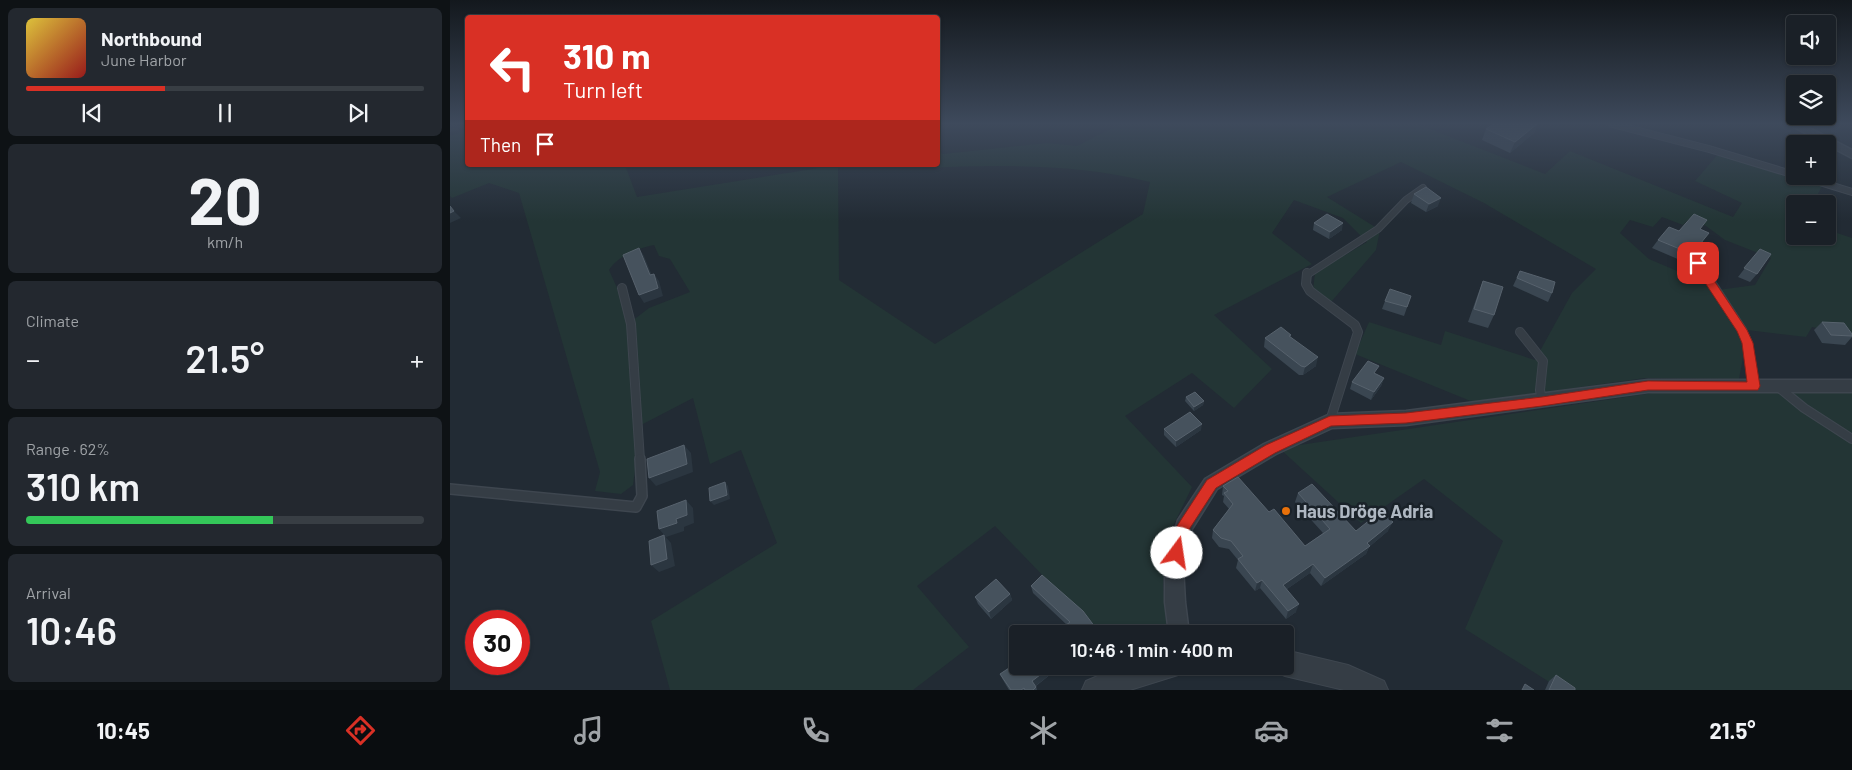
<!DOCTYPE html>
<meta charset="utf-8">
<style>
:root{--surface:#1a2027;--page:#23282f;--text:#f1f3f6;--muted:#9fa3a7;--line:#383e44;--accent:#d93025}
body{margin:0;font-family:Barlow,sans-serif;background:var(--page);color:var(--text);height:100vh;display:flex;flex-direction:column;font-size:19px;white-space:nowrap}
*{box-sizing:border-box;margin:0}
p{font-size:16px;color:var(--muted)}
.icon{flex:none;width:28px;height:28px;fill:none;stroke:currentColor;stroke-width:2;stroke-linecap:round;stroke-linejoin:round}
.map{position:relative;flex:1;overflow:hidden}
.details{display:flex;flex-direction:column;gap:8px;padding:8px;background:#0e1215;width:450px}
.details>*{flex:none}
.guide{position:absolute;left:15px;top:15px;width:475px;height:152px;border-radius:5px;box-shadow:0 1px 4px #0004,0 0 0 1px var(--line);background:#d93025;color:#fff;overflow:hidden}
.tools{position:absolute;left:1336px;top:15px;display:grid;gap:10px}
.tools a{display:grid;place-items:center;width:50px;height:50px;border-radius:5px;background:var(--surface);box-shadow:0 1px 4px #0004,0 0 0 1px var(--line);font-size:25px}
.speed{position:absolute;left:15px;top:610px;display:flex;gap:10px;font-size:25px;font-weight:700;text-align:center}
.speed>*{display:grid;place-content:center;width:65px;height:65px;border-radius:50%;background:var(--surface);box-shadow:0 1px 4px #0004,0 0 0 1px var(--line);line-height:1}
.speed .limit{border:8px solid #d22;background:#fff;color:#111}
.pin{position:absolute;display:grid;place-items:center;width:42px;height:42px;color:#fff;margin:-21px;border-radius:10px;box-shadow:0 2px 8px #0006}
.me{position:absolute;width:55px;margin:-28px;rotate:14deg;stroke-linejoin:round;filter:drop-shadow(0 0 4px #0008)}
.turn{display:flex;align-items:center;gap:18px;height:105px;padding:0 15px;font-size:22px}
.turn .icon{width:65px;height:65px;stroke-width:2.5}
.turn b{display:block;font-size:35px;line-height:42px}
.then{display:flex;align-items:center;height:48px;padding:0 15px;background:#0003;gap:10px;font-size:19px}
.big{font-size:38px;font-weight:600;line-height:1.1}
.details .tile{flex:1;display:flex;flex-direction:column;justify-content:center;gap:8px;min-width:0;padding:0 18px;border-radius:8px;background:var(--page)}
.details .dial{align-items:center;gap:0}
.dial b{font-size:65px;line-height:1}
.song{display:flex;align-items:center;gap:15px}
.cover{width:60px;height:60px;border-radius:8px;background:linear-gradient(135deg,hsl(50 70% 55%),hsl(0 70% 35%))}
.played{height:5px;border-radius:2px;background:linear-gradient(90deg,var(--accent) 35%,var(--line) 35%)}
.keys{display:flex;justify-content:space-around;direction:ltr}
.heat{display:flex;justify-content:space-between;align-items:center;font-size:28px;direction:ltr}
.charge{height:8px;border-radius:4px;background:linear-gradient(90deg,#34c759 62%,var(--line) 0)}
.trip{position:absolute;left:559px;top:625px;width:285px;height:50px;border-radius:5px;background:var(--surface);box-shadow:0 1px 4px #0004,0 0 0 1px var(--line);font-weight:600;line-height:50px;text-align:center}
.dock{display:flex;height:80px;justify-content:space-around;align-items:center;background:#0a0d10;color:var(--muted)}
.dock .icon{width:35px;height:35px}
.dock .active{color:var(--accent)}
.dock b{font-size:22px;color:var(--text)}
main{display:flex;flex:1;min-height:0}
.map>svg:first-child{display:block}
.green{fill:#233535;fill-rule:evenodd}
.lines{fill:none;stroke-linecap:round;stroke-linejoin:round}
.service-far2-casing{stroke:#3e464f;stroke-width:8}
.service-far1-casing{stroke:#3e464f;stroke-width:10}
.service-casing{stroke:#3e464f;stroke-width:12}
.minor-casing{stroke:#3e464f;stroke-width:3}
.tertiary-casing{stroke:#3e464f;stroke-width:2}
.service-far2{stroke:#353d45;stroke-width:6}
.service-far1{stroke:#353d45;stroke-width:8}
.service{stroke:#353d45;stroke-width:9}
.minor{fill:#353d45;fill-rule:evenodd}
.tertiary{fill:#353d45;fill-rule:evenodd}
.wall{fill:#3a4651}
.shaded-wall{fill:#2b3640}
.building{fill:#46525d;stroke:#57626d}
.route{fill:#d93025;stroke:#8d1f18}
.food-dot{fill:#e8710a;stroke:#1a2229;stroke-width:2}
.labels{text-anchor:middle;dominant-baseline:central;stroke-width:5;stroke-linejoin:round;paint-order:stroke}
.poi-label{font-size:18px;font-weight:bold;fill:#afb8c2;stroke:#1a2229;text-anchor:start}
</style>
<main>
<section class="details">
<div class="tile">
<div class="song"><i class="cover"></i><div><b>Northbound</b><p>June Harbor</p></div></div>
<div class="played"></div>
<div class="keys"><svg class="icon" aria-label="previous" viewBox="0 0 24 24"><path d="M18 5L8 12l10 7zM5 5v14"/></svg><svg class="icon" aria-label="pause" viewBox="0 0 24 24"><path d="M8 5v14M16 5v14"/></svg><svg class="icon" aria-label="next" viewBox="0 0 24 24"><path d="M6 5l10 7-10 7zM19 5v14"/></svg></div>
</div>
<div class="tile dial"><b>20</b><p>km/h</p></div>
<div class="tile"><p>Climate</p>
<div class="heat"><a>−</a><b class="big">21.5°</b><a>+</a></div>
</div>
<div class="tile"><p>Range · 62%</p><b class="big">310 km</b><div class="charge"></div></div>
<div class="tile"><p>Arrival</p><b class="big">10:46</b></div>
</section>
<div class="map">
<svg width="1402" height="690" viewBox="0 0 1402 690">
<rect width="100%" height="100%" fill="#222b34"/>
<path class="green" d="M670,124H967L1095,174L1120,151L1283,217L1292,203L1245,181L1269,153L1373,184L1363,204H1345V236H1378V230L1402,238V334L1362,327L1356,337L1297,330L1268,290L1305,285L1321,258L1275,240L1256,226L1239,219L1233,225L1212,217L1203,227L1180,220L1170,233L1199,259L1232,273L1251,277L1283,322L1295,347L1289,379L1195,378L1023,402L905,354L919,322L991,345L995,331L1085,360L1122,293L1146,269L1034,203L951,162L877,197L930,230L926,250L881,302L863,290L865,273L917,242L893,218L844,200L822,233L862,264L764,315L822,369L784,408L742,373L675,416L742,487L722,528L713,585L717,634H649L545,526L467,586L519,647L463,690H220L201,621L327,543L291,450L260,464L243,398L191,425L183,485L171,494L145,491L150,472L69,193L39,183L2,198L0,196V136L17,130L18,165H175L187,197L388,165L389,280L485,344L693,214L700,182C626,163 549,165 474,168L467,165H488V151L493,154L597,143L627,146ZM204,245L209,256L220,259L240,292L199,308L182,321L159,270C168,256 188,248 204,245Z
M1203,393H1402V690H1112L1015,629L1053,541L974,479L911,523L829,448Z"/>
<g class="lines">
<defs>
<path id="service-far2" d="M1162,124L1259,149L1345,175
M1350,176L1402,192
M1248,263L1256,275
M857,275L928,229L956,200L973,188"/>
<path id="service-far1" d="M857,273L856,284L860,291L905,325L908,332L880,421
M1255,273L1292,330L1298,343L1304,386
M172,288L181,324L190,460
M1070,332L1093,361L1090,390L1092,401
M1327,386L1354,408L1402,439"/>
<path id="service" d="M0,489L186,507L192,496L190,459"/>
<path id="minor" d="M1338,124H1352L1402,150V158Z
M1198,380H1402V392H1198L956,425L882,428L826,454L767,489L742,529L733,566L735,602L739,634H719L715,602V566L728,520L755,479L814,444L880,414L956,411Z"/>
<path id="tertiary" d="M835,650L898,665L934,681L938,690H894L835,676L826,672L823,666H835Z
M671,666H732L728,675L680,690H632L636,681Z"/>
</defs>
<use href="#service-far2" class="service-far2-casing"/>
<use href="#service-far1" class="service-far1-casing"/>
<use href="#service" class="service-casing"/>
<use href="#minor" class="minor-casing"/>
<use href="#tertiary" class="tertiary-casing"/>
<use href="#service-far2" class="service-far2"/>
<use href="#service-far1" class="service-far1"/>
<use href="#service" class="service"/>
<use href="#minor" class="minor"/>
<use href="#tertiary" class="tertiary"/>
</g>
<path class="wall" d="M1043,124H1088L1084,133L1060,153L1032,140L1036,129Z
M964,194L988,206L976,212L961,203Z
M864,223L892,230L879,239L863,230Z
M1251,230L1253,242L1237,263L1202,248L1208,240L1229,231Z
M1310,249L1307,274L1300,282L1288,277Z
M1070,271L1102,293L1098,302L1063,286Z
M1033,281L1044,315L1038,328L1018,322L1028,294Z
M961,296L954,316L932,309L935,301Z
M1372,322L1402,334V337L1395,345L1372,343L1364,330Z
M841,335L840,336L866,366L853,375H849L814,347L815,338Z
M926,374L934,378L931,386L921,400L900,389L902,382Z
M736,397L754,401L753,405L744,411L735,401Z
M714,429L751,430L726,447L714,435Z
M773,486L819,512L855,546L873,533L845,502L848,493L906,531H938L919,547L916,554L871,586L860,573L837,589L846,612L836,619L810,588L805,591L786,568L788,560L779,549L769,547L762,538L763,530L779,509L773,502L774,496L772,495Z
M581,586L648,634L617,625L583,593Z
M560,594L562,600L541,619L528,604L525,597Z
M568,666H611L586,686L587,690H559L553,680L550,674Z
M1106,675L1125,690H1095L1099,681Z"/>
<path class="shaded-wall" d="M0,124H6L9,130L0,132Z
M1087,124H1088L1084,133L1060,153L1065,142Z
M991,198L988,206L976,212L979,204Z
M4,211L11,218L0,223V213Z
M893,223L892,230L879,239L880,232Z
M189,248L194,256L205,283L200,275Z
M204,274L209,281L213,296L194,303L189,295Z
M868,357L866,366L853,375L855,367Z
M934,378L931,386L921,400L924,392Z
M754,401L753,405L744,411V407Z
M752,424L751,430L726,447V441Z
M234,445L241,453L243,472L206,486L199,478Z
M275,482L278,486L280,499L264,505L260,501Z
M236,500L243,508L244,523L234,527V531L216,537L209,529L226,519Z
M943,522L938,531L919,547L916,554L871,586L875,578Z
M214,535L221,543L225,566L209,572L201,565Z
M863,564L860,573L831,593L833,585Z
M812,580L810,588L805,591L807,583Z
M560,594L562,600L541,619L539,612Z
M849,604L846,612L836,619L838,611Z
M602,666H611L584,687L582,681Z"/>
<path class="building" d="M1043,124H1087L1065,142L1036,129Z
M976,187L991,198L979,204L964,194Z
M0,206L4,211L0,213Z
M877,214L893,223L880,232L864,223Z
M1244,214L1257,220L1250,229L1259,233L1242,254L1208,240L1219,227L1229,231Z
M189,248L200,275L204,274L208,288L189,295L173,255Z
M1310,249L1321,254L1307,274L1294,268Z
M1070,271L1105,282L1102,293L1067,278Z
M1033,281L1053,287L1044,315L1024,309Z
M940,289L961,296L957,307L935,301Z
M1372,322L1394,323L1402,334V336L1381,335Z
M831,327L841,335L839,336L868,357L855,367L851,366L815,338Z
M918,361L929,366L924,373L934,378L924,392L902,382Z
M745,392L754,401L744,407L736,397Z
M740,412L752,424L726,441L714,429Z
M234,445L237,464L199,478L197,459Z
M788,477L819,512L824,509L855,546L880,529L848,493L862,484L906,531L931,511L943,522L917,543L920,546L875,578L863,564L833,585L849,604L838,611L812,580L807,583L788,559L793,556L781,541L771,538L763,530L783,504L774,493L778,491L773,486Z
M275,482L277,495L260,501L259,488Z
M236,500L237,515L226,519L227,523L209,529L207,511Z
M214,535L217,559L201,565L199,541Z
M592,575L633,611L648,631L644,634H605L620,622L581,586Z
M546,579L560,594L539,612L525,597Z
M568,662V666H602L582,681L586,687L583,690H575L574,688L571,690H561L550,674Z
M1106,675L1125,688V690H1099Z
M1075,684L1084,690H1072Z"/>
<linearGradient id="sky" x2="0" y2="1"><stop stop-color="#13181d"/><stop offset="0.56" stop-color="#3e4a5c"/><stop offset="1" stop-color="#3e4a5c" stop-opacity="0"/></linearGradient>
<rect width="1402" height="221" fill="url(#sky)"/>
<path class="route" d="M1248,260L1251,261L1297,330L1303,343L1310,386L1308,390H1198L1092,406L956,423L881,426L825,453L766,488L740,528L732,557L727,559L722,557L720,553L727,526L757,480L816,445L880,416L956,413L1092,397L1198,381L1297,382L1292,343L1287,331L1242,263Z"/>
<circle class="food-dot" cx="836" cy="511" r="5"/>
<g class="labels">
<g class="poi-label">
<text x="846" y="511">Haus Dröge Adria</text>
</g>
</g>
</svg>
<div class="tools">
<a><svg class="icon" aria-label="sound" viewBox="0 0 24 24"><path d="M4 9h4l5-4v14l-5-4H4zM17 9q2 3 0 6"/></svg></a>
<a><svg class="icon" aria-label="layers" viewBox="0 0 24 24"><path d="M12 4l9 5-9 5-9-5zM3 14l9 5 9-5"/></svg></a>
<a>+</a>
<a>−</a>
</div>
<div class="speed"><div class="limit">30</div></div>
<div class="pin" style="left:1248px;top:263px;background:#d93025"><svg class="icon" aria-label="arrive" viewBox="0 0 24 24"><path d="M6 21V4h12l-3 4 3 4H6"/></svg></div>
<svg class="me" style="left:727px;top:553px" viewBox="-20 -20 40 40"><circle r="19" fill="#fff"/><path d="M0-13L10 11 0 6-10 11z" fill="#d93025"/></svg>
<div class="trip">10:46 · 1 min · 400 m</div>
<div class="guide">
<div class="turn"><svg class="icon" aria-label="left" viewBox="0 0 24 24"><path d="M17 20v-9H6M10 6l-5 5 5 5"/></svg><div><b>310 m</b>Turn left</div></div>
<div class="then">Then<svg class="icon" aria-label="arrive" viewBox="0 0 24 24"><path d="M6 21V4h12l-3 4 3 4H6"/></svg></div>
</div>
</div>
</main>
<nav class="dock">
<b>10:45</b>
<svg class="icon active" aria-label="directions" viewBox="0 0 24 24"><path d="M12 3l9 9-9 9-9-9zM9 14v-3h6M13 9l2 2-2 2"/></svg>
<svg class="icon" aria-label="music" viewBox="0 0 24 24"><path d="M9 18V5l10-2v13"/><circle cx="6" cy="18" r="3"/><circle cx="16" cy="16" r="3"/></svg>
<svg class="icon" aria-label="phone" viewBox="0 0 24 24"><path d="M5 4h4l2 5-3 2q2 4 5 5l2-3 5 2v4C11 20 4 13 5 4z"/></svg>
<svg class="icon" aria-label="climate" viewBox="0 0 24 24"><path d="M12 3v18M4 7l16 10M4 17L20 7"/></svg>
<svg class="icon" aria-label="car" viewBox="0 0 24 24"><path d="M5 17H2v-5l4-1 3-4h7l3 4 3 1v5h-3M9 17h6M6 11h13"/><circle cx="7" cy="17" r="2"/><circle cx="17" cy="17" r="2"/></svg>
<svg class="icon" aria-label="filters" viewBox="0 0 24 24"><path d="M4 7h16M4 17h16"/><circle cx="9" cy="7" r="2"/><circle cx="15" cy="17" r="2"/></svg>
<b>21.5°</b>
</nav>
